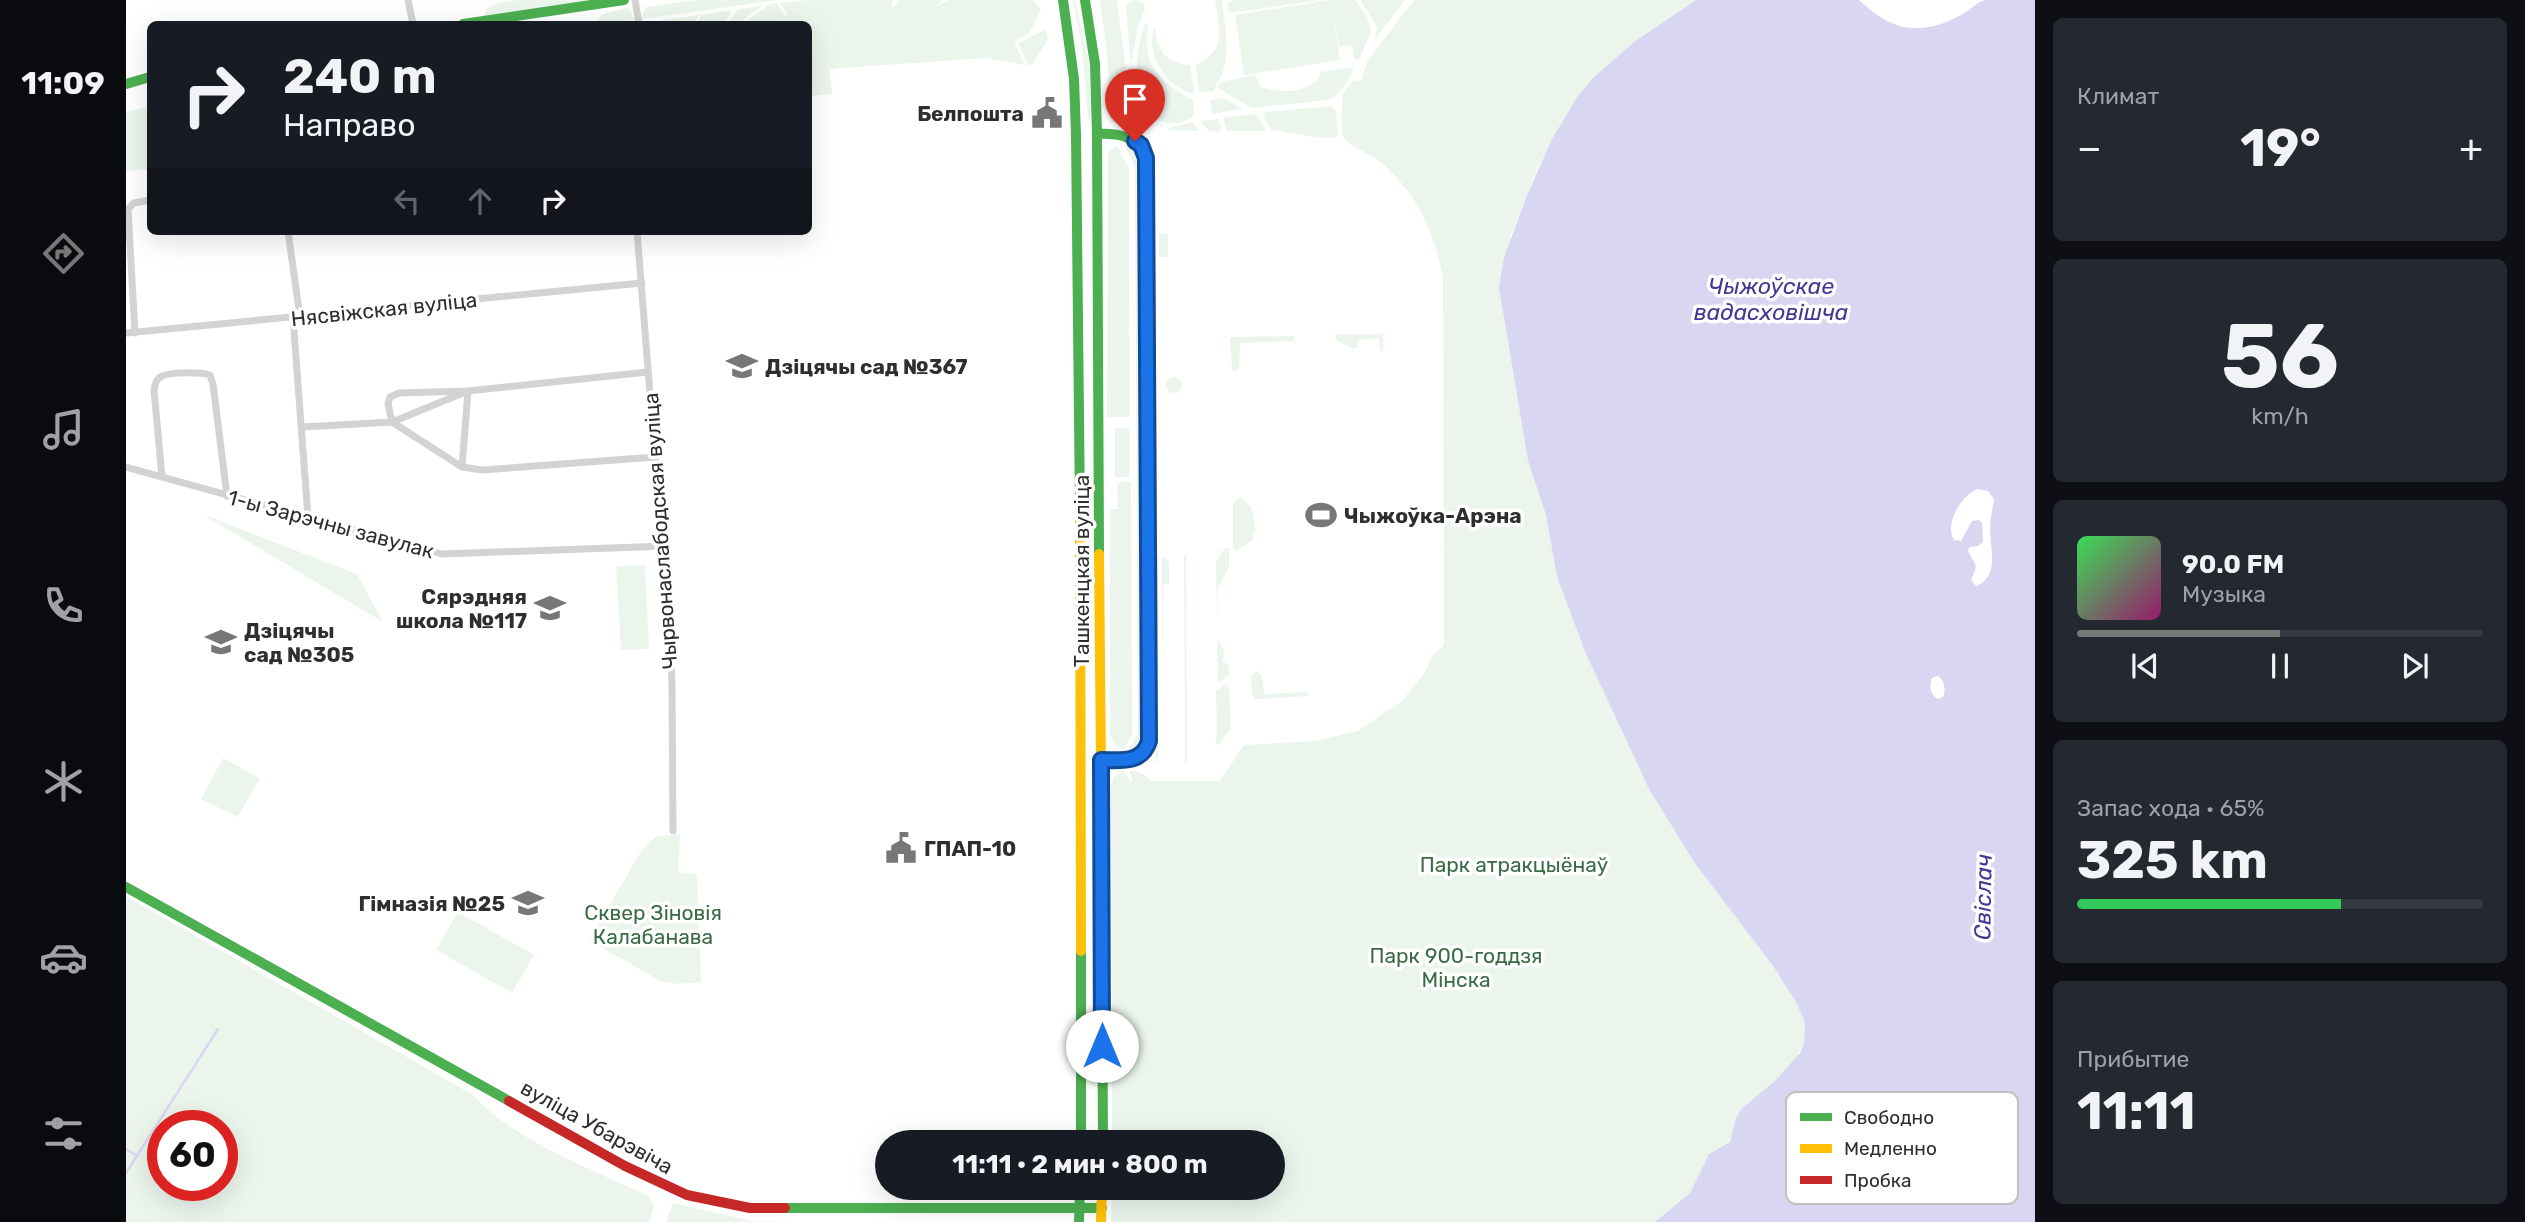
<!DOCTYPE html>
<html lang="ru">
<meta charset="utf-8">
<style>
:root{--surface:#171b24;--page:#242831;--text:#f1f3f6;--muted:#9ea1a6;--line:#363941;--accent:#777}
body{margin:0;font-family:Rubik,sans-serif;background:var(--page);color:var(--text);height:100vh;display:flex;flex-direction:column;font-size:26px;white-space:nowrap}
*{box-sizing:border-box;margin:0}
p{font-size:23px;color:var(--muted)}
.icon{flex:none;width:38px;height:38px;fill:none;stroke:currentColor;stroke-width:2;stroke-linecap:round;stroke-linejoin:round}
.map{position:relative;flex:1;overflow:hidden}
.sheet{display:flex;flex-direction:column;gap:18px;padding:18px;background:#0d0f14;width:490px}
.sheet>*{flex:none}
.guide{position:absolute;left:21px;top:21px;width:665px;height:214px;border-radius:10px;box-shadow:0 7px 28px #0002;background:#171b24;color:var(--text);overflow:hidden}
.speed{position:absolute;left:21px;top:1110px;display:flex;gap:14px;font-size:35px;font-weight:700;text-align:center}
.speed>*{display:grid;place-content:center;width:91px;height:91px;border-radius:50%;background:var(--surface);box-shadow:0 7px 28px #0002;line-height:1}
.speed .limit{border:10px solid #d22;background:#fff;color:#111}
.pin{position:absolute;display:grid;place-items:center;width:60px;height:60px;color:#fff;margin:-72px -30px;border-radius:50% 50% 50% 0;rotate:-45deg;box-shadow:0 0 7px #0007}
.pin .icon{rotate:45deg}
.me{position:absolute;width:77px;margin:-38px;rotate:0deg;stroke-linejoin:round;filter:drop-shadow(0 0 5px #0008)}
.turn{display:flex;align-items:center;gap:24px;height:147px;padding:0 21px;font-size:32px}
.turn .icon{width:91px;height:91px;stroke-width:2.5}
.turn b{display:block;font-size:49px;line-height:60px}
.lanes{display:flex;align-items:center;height:66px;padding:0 21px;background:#0003;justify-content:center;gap:35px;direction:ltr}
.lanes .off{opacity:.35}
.big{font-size:52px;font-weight:700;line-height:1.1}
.sheet .card{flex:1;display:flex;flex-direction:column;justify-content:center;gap:10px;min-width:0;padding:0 24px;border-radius:10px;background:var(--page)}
.sheet .dial{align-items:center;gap:0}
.dial b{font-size:91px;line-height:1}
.song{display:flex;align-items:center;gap:21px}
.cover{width:84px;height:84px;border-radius:10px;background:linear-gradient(135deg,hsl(130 70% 55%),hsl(320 70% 35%))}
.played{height:7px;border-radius:4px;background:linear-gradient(90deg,var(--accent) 50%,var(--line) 50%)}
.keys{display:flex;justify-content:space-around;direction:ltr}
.heat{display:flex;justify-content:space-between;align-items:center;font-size:38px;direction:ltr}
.charge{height:10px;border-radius:5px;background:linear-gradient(90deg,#34c759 65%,var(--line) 0)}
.trip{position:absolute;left:749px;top:1130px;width:410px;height:70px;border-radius:35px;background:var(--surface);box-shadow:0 7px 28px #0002;font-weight:700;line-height:70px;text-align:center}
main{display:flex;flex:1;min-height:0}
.tabs{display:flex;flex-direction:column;width:126px;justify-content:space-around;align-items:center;background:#090b0e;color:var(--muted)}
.tabs .icon{width:49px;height:49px}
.tabs .selected{color:var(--accent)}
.tabs b{font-size:32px;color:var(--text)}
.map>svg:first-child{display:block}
.green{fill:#ebf5ec;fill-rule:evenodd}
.water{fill:#d9d6f2;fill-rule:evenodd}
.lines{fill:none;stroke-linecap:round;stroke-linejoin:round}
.stream{stroke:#d9d6f2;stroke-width:2.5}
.street{stroke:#d3d3d3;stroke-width:7}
.fast{stroke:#4caf50;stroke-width:10}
.slow{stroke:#ffc107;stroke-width:10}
.jam{stroke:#c62828;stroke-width:10}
.route-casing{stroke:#114b97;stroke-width:18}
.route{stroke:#1a73e8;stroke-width:12}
.labels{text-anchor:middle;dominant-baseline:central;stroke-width:7;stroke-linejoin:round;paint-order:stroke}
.poi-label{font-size:21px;font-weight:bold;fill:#2e2e2e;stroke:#fff;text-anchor:start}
.street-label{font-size:21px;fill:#2e2e2e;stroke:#fff}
.park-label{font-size:21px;fill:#396b45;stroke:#fff}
.water-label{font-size:23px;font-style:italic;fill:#413893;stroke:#fff}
.key{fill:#fff;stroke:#c0c0c0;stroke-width:2}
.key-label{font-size:19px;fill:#2e2e2e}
</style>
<main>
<nav class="tabs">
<b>11:09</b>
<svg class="icon selected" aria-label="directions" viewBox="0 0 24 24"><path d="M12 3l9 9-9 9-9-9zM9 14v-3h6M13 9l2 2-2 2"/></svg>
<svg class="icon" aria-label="music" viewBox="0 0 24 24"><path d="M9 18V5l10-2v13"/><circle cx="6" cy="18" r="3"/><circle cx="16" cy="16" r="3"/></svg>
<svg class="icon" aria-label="phone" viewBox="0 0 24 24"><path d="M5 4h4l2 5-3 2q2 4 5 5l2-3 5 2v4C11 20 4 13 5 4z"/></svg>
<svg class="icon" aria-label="climate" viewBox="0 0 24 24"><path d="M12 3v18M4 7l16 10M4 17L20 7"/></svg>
<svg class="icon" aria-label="car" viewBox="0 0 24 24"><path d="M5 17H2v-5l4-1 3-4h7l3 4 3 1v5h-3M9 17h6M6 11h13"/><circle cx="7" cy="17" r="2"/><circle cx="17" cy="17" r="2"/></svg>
<svg class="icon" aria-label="filters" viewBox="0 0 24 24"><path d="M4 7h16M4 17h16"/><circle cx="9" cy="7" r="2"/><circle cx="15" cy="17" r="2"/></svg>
</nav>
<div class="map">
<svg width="1909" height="1222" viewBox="0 0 1909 1222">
<rect width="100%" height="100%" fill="#fff"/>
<path class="green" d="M392,0H460L358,16C362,1 379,2 392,0Z
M569,0H653L515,19L520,7Z
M680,0H768L765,5L768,7L773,0H817L809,7L822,0H907L915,10L903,34L890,40L889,44L899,65L859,58L703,69L706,94L683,96L682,24H616L644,4L651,3L659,16L662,15L654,3Z
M947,0H949L963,63L965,118L962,120L956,47Z
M974,0H991L1004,101L992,124L986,121L983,115L982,63Z
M1010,0L1018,3L1019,9L1012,26L1005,66L1000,7L1003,2Z
M1089,0H1096C1099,24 1104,48 1097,71C1096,77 1090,83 1088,91L1073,92L1070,65C1102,49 1093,30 1089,0Z
M1107,0H1195L1103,13L1101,4Z
M1203,0H1229L1241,17L1245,31L1233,60L1228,59L1226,45L1213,47L1206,9L1214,60L1118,75L1109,15Z
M1234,0H1279L1249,39L1251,27Z
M1288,0H1570L1508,42L1468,77L1451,97L1412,167L1384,237L1377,312L1402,461L1420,515L1431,577L1460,654L1523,789L1568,862L1647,966L1669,1000L1679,1023L1678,1043L1667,1063L1640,1090L1621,1103L1604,1142L1583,1154L1564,1193L1529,1222H985L986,1188H1146V1143H986L985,787L988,777L998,770L1003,780L1007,781L1003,771C1012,769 1018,775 1025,781H1094L1118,745L1189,741L1232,731L1276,701L1298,673L1308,654L1318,645L1317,278C1308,233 1293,196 1257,164C1245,154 1226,148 1216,136V95L1228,80L1235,81L1241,62Z
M637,5L612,24H602L611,10Z
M501,8L505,12L508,20L476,24L471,20L479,13Z
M606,10L598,24H571L575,15Z
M573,15L568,24H540L537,20Z
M1020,22C1023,28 1021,34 1021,42C1021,73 1043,87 1067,100L1068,115C1061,122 1052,124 1042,123C1001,118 1008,49 1020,22Z
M1029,27C1031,50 1039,63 1064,65L1068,93C1041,91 1017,51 1029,27Z
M920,29L922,40L906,65H902L892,44Z
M1227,67C1226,80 1213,95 1201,100L1126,108L1092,88L1094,82L1129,75L1135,87C1154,93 1188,95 1195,72Z
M1097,98L1116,109L1086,114L1084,100Z
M24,106V169L0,171V112Z
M1205,106L1210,111L1212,136C1199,142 1162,131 1146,130L1137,116L1139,112Z
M1129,114L1139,127V131H1101L1097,118Z
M1092,119L1095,128L1093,132L1083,131L1074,121Z
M1066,122L1074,131L1041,130L1043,128Z
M998,144C1009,144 1012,151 1015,160L1019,739L1013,748L1002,750L1012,733L1009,167Z
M991,146L1003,168V417H981L982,155L984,150Z
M1033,234H1042V257H1033Z
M1209,334H1257V351H1254L1253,338L1232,340V347L1227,349L1211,341Z
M1169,336L1168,341L1114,343L1113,368L1111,371L1106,370L1104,338L1107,337Z
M1040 385a8 8 0 1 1 16 0a8 8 0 1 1-16 0Z
M989,428H1003V477H989Z
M995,482H1005L1006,734L998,749L989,745L984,733V509H992L991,486Z
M1115,497L1126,509L1130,532L1127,533V540L1110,551L1107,547V503Z
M76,514L231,574L257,622Z
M1099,548L1103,549V567L1092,588L1091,621L1090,561Z
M1058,555H1060L1061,763H1059Z
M1032,556V764L1030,760V559Z
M1036,556L1043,561V584L1037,585L1036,755Z
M519,565L523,649L495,650L490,566Z
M1093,640L1099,653L1096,660L1103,666V675L1092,682L1091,641Z
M1131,671L1136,676L1138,694L1181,692L1182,696L1130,699L1126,694L1125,676Z
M1098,684L1103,688L1105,729L1092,746L1089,742L1091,735L1090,690L1092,691Z
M97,758L134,778L112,817L75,799Z
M554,834L552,873L571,874L575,982L552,984L534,981L463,940L514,853L529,837Z
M0,896L347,1095C391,1143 465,1168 523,1197L528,1206L523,1222H0ZM37,1125H96V1185H37Z
M332,912L408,955L386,993L310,950Z
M547,1203L625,1221L671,1222H540Z"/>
<path class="water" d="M1570,0H1733C1766,32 1795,37 1837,14C1844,10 1852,1 1860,0C1875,0 1893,0 1909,0V1222H1529L1564,1193L1583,1154L1604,1142L1610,1118L1616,1108L1649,1081L1674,1053L1678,1043L1679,1023L1669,1000L1647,966L1568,862L1523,789L1460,654L1431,577L1420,515L1402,461L1373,288L1378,257L1401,195L1425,141L1451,97L1468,77L1508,42ZM1851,489L1862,491L1868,499C1867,509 1864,518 1864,528C1864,547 1874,577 1850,586L1845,580C1854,562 1848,566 1842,550L1844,547L1852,546L1857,542L1856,522L1853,520L1846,521L1835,541L1828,540C1818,524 1835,496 1851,489ZM1812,676C1819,681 1820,690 1817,697L1812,699C1804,694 1803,686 1806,678Z"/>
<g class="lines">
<path class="stream" d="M0,1149L11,1156
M0,1173L92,1029"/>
<path class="street" d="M282,0L287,24
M509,0L513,24
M162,231L174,317
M511,231L529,457L540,546L546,684L547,831
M167,318L182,517
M0,333L516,283
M9,333L2,209L8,203L24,200
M177,427L266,422L342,391L522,372
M0,467L316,554L540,546
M336,467L342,391L273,393L264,397L262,404L266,422L336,467L356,470L529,457
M36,477L28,390C29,384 30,379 36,376C46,372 74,372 84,375L87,384L101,496"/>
<path class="fast" d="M937,0L948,79L950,135L954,509
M959,0L969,64L971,134L973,554
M337,24L498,0
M0,84L24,77
M971,134C993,133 1011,136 1020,158L1023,741C1013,762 995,760 975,760
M975,768L977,1143
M0,887L383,1101
M955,951V1143
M659,1208H976
M953,1222L954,1188"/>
<path class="slow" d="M954,509L955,951
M973,554L975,768
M975,1222L976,1188"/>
<path class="jam" d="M383,1101L499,1166L561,1195L624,1208H659"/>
</g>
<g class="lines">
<defs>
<path id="route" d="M976,1046L975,760C995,760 1016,764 1023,741L1020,158L1015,145L1009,141"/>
</defs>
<use href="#route" class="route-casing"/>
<use href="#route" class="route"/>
</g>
<defs>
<symbol id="civic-bare" viewBox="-9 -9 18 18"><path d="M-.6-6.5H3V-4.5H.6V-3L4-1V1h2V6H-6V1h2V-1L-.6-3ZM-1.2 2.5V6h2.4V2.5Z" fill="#777" stroke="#fff" stroke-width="2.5" paint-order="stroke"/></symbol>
<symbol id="school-bare" viewBox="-9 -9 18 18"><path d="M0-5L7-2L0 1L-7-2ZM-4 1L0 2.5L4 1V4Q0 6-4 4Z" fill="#777" stroke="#fff" stroke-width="2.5" paint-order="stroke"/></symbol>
<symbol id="stadium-bare" viewBox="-9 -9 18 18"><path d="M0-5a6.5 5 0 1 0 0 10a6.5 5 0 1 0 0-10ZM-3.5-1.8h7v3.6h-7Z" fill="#777" stroke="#fff" stroke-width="2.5" paint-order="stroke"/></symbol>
</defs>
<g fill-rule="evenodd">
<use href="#civic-bare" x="899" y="91" width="44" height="44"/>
<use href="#school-bare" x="594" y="344" width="44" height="44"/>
<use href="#stadium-bare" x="1173" y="493" width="44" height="44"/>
<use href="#school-bare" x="402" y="586" width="44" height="44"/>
<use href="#school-bare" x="73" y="620" width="44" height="44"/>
<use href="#civic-bare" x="753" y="826" width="44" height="44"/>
<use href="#school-bare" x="380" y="881" width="44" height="44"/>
</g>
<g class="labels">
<g class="poi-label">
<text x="898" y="113" text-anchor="end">Белпошта</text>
<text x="639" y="366">Дзіцячы сад №367</text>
<text x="1218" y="515">Чыжоўка-Арэна</text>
<text x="401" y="596" text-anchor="end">Сярэдняя<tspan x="401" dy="24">школа №117</tspan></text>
<text x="118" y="630">Дзіцячы<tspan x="118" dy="24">сад №305</tspan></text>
<text x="798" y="848">ГПАП-10</text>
<text x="379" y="903" text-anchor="end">Гімназія №25</text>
</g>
<g class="street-label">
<text transform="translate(258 309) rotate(-6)">Нясвіжская вуліца</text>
<text transform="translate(205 524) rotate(15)">1-ы Зарэчны завулак</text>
<text transform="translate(534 531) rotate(-94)">Чырвонаслабодская вуліца</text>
<text transform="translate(955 571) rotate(-90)">Ташкенцкая вуліца</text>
<text transform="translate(471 1127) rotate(29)">вуліца Убарэвіча</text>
</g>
<g class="park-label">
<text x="1388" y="864">Парк атракцыёнаў</text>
<text x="527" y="912">Сквер Зіновія<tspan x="527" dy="24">Калабанава</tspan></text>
<text x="1330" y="955">Парк 900-годдзя<tspan x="1330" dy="24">Мінска</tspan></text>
</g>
<g class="water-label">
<text x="1645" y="286">Чыжоўскае<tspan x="1645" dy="26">вадасховішча</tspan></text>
<text transform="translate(1857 897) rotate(-89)">Свіслач</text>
</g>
</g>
<rect x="1660" y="1092" width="232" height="112" rx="10" class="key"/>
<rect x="1674" y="1113" width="32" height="8" fill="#4caf50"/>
<rect x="1674" y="1144" width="32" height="9" fill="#ffc107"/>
<rect x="1674" y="1176" width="32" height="8" fill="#c62828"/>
<g class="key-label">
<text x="1718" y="1124">Свободно</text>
<text x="1718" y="1155">Медленно</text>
<text x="1718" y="1187">Пробка</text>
</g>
</svg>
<div class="speed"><div class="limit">60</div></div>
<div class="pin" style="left:1009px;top:141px;background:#d93025"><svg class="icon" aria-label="arrive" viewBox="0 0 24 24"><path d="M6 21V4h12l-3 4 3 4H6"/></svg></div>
<svg class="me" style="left:976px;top:1046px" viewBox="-20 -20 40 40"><circle r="19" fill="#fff"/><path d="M0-13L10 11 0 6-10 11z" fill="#1a73e8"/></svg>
<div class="trip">11:11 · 2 мин · 800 m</div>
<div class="guide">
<div class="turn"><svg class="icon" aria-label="right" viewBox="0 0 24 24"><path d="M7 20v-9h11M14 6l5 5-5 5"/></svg><div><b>240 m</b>Направо</div></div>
<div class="lanes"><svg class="icon off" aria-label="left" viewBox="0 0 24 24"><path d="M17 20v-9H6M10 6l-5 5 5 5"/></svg><svg class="icon off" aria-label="ahead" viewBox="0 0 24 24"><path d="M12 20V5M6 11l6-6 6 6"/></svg><svg class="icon" aria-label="right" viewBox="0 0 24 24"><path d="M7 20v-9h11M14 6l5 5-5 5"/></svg></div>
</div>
</div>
<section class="sheet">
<div class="card"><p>Климат</p>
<div class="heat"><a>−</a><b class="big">19°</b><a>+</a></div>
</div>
<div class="card dial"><b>56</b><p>km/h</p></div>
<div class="card">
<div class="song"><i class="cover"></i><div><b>90.0 FM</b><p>Музыка</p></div></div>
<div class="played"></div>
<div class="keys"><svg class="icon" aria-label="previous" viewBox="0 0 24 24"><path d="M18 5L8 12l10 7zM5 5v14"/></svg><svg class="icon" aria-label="pause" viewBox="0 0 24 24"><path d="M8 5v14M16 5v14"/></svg><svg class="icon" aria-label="next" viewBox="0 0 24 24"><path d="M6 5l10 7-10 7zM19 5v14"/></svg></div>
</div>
<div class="card"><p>Запас хода · 65%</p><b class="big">325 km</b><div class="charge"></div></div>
<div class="card"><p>Прибытие</p><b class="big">11:11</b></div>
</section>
</main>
